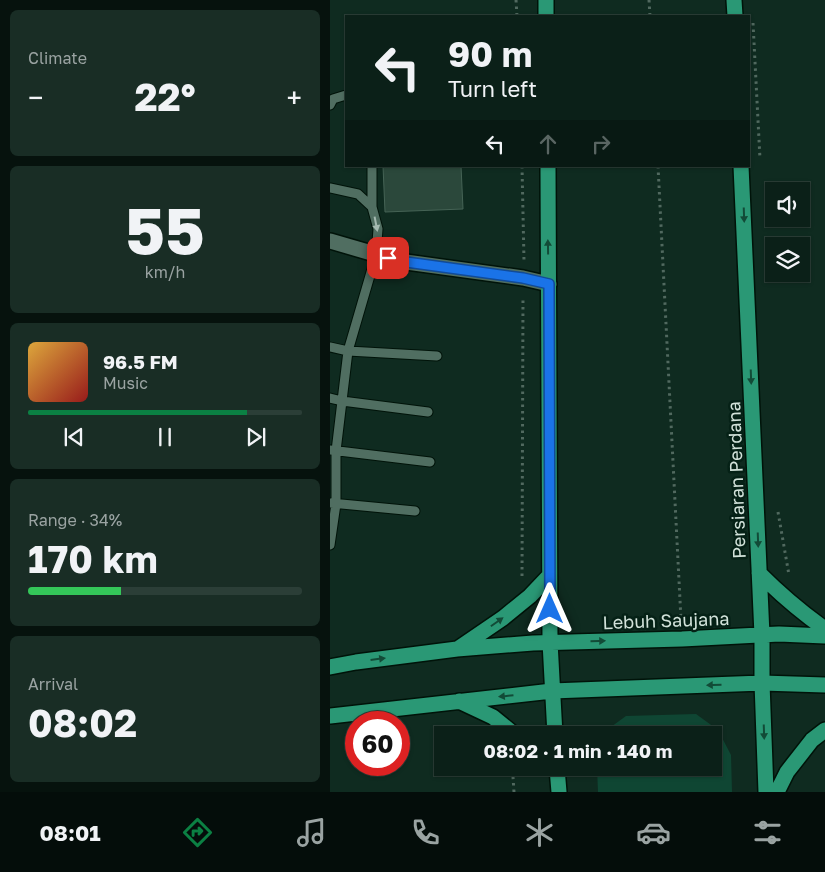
<!DOCTYPE html>
<meta charset="utf-8">
<style>
:root{--surface:#0b2018;--page:#192d25;--text:#f1f3f6;--muted:#9aa3a2;--line:#2b3e37;--accent:#0b8043}
body{margin:0;font-family:"Golos Text",sans-serif;background:var(--page);color:var(--text);height:100vh;display:flex;flex-direction:column;font-size:19px;white-space:nowrap}
*{box-sizing:border-box;margin:0}
p{font-size:16px;color:var(--muted)}
.icon{flex:none;width:28px;height:28px;fill:none;stroke:currentColor;stroke-width:2;stroke-linecap:round;stroke-linejoin:round}
.map{position:relative;flex:1;overflow:hidden}
.details{display:flex;flex-direction:column;gap:10px;padding:10px;background:#06120d;width:330px}
.details>*{flex:none}
.banner{position:absolute;left:15px;top:15px;width:405px;height:152px;border-radius:0px;box-shadow:0 1px 4px #0004,0 0 0 1px var(--line);background:#0b2018;color:var(--text);overflow:hidden}
.fabs{position:absolute;left:435px;top:182px;display:grid;gap:10px}
.fabs a{display:grid;place-items:center;width:45px;height:45px;border-radius:0px;background:var(--surface);box-shadow:0 1px 4px #0004,0 0 0 1px var(--line);font-size:25px}
.speed{position:absolute;left:15px;top:711px;display:flex;gap:10px;font-size:25px;font-weight:700;text-align:center}
.speed>*{display:grid;place-content:center;width:65px;height:65px;border-radius:50%;background:var(--surface);box-shadow:0 1px 4px #0004,0 0 0 1px var(--line);line-height:1}
.speed .limit{border:8px solid #d22;background:#fff;color:#111}
.pin{position:absolute;display:grid;place-items:center;width:42px;height:42px;color:#fff;margin:-21px;border-radius:10px;box-shadow:0 2px 8px #0006}
.me{position:absolute;width:55px;margin:-28px;rotate:0deg;stroke-linejoin:round;filter:drop-shadow(0 0 4px #0008)}
.turn{display:flex;align-items:center;gap:18px;height:105px;padding:0 20px;font-size:22px}
.turn .icon{width:65px;height:65px;stroke-width:2.5}
.turn b{display:block;font-size:35px;line-height:42px}
.lanes{display:flex;align-items:center;height:48px;padding:0 20px;background:#0003;justify-content:center;gap:25px;direction:ltr}
.lanes .off{opacity:.35}
.big{font-size:38px;font-weight:700;line-height:1.1}
.details .widget{flex:1;display:flex;flex-direction:column;justify-content:center;gap:8px;min-width:0;padding:0 18px;border-radius:8px;background:var(--page)}
.details .dial{align-items:center;gap:0}
.dial b{font-size:65px;line-height:1}
.song{display:flex;align-items:center;gap:15px}
.cover{width:60px;height:60px;border-radius:8px;background:linear-gradient(135deg,hsl(40 70% 55%),hsl(0 70% 35%))}
.played{height:5px;border-radius:2px;background:linear-gradient(90deg,var(--accent) 80%,var(--line) 80%)}
.keys{display:flex;justify-content:space-around;direction:ltr}
.heat{display:flex;justify-content:space-between;align-items:center;font-size:28px;direction:ltr}
.charge{height:8px;border-radius:4px;background:linear-gradient(90deg,#34c759 34%,var(--line) 0)}
.trip{position:absolute;left:104px;top:726px;width:288px;height:50px;border-radius:0px;background:var(--surface);box-shadow:0 1px 4px #0004,0 0 0 1px var(--line);font-weight:700;line-height:50px;text-align:center}
.menu{display:flex;height:80px;justify-content:space-around;align-items:center;background:#040d0a;color:var(--muted)}
.menu .icon{width:35px;height:35px}
.menu .on{color:var(--accent)}
.menu b{font-size:22px;color:var(--text)}
main{display:flex;flex:1;min-height:0}
.map>svg:first-child{display:block}
.green{fill:#0f4633}
.building{fill:#2b483b;stroke:#456355}
.lines{fill:none;stroke-linecap:round;stroke-linejoin:round}
.lane-casing{stroke:#001309;stroke-width:11}
.street-casing{stroke:#001309;stroke-width:18}
.primary-casing{stroke:#001309;stroke-width:18}
.path{stroke:#51695f;stroke-width:3;stroke-dasharray:2.5 4;stroke-linecap:butt}
.lane{stroke:#506e61;stroke-width:9}
.street{stroke:#506e61;stroke-width:15}
.primary{stroke:#2a9875;stroke-width:15}
.oneway{fill:#124b37}
.oneway2{fill:#a4b9b0}
.route-casing{stroke:#114b97;stroke-width:12}
.route{stroke:#1a73e8;stroke-width:9}
.labels{text-anchor:middle;dominant-baseline:central;stroke-width:5;stroke-linejoin:round;paint-order:stroke}
.street-label{font-size:18px;fill:#d2e2da;stroke:#052116}
</style>
<main>
<section class="details">
<div class="widget"><p>Climate</p>
<div class="heat"><a>−</a><b class="big">22°</b><a>+</a></div>
</div>
<div class="widget dial"><b>55</b><p>km/h</p></div>
<div class="widget">
<div class="song"><i class="cover"></i><div><b>96.5 FM</b><p>Music</p></div></div>
<div class="played"></div>
<div class="keys"><svg class="icon" aria-label="previous" viewBox="0 0 24 24"><path d="M18 5L8 12l10 7zM5 5v14"/></svg><svg class="icon" aria-label="pause" viewBox="0 0 24 24"><path d="M8 5v14M16 5v14"/></svg><svg class="icon" aria-label="next" viewBox="0 0 24 24"><path d="M6 5l10 7-10 7zM19 5v14"/></svg></div>
</div>
<div class="widget"><p>Range · 34%</p><b class="big">170 km</b><div class="charge"></div></div>
<div class="widget"><p>Arrival</p><b class="big">08:02</b></div>
</section>
<div class="map">
<svg width="495" height="792" viewBox="0 0 495 792">
<rect width="100%" height="100%" fill="#0f2b20"/>
<path class="green" d="M366,714L388,730L401,755L402,792H268L267,768H382V735H273L274,732L296,716Z"/>
<path class="building" d="M53,166H131L133,209L55,212Z"/>
<g class="lines">
<defs>
<path id="lane" d="M0,105L3,99L16,95
M0,188L28,194L42,207L48,229L46,255L18,351L6,451V504L0,545
M42,207V166
M0,347L18,351L107,356
M0,398L12,401L98,412
M0,450L100,462
M1,503L85,511"/>
<path id="street" d="M0,241L69,261L193,278L219,284"/>
<path id="primary" d="M216,0V16
M404,0L405,16
M218,166L220,642L225,735
M411,166L432,635V683L436,792
M429,573C450,594 471,612 495,629
M129,648L173,618L200,596L219,576
M0,667L26,662L127,649L203,643L352,639L449,634L495,636
M129,701L163,717L185,735
M0,716L222,691L432,683L495,685
M227,768L229,792
M447,792L457,772L482,740L495,730"/>
</defs>
<use href="#lane" class="lane-casing"/>
<use href="#street" class="street-casing"/>
<use href="#primary" class="primary-casing"/>
<path class="path" d="M186,0L187,16
M319,0L320,16
M423,23L430,159
M192,166L194,261
M328,166L351,620
M448,512L459,575
M192,576L193,297
M184,792L183,777L189,768"/>
<use href="#lane" class="lane"/>
<use href="#street" class="street"/>
<use href="#primary" class="primary"/>
</g>
<defs><path id="oneway-solid" d="M-6-.8H1V-3.2L6.5 0L1 3.2V.8H-6Z" transform="scale(1.25)"/></defs>
<g class="oneway">
<use href="#oneway-solid" transform="translate(414 215) rotate(88)"/>
<use href="#oneway-solid" transform="translate(218 247) rotate(-91)"/>
<use href="#oneway-solid" transform="translate(421 377) rotate(88)"/>
<use href="#oneway-solid" transform="translate(428 540) rotate(88)"/>
<use href="#oneway-solid" transform="translate(167 622) rotate(-35)"/>
<use href="#oneway-solid" transform="translate(268 641) rotate(-1)"/>
<use href="#oneway-solid" transform="translate(48 659) rotate(-7)"/>
<use href="#oneway-solid" transform="translate(384 685) rotate(178)"/>
<use href="#oneway-solid" transform="translate(176 696) rotate(174)"/>
<use href="#oneway-solid" transform="translate(434 732) rotate(88)"/>
</g>
<use class="oneway2" href="#oneway-solid" transform="translate(46 224) rotate(79)"/>
<g class="lines">
<defs>
<path id="route" d="M58,258L69,261L193,278L219,284L220,609"/>
</defs>
<use href="#route" class="route-casing"/>
<use href="#route" class="route"/>
</g>
<g class="labels">
<g class="street-label">
<text transform="translate(406 480) rotate(-92)">Persiaran Perdana</text>
<text transform="translate(336 620) rotate(-2)">Lebuh Saujana</text>
</g>
</g>
</svg>
<div class="fabs">
<a><svg class="icon" aria-label="sound" viewBox="0 0 24 24"><path d="M4 9h4l5-4v14l-5-4H4zM17 9q2 3 0 6"/></svg></a>
<a><svg class="icon" aria-label="layers" viewBox="0 0 24 24"><path d="M12 4l9 5-9 5-9-5zM3 14l9 5 9-5"/></svg></a>
</div>
<div class="speed"><div class="limit">60</div></div>
<div class="pin" style="left:58px;top:258px;background:#d93025"><svg class="icon" aria-label="arrive" viewBox="0 0 24 24"><path d="M6 21V4h12l-3 4 3 4H6"/></svg></div>
<svg class="me" style="left:220px;top:609px" viewBox="-20 -20 40 40"><path d="M0-17L14 15 0 8-14 15z" fill="#1a73e8" stroke="#fff" stroke-width="4"/></svg>
<div class="trip">08:02 · 1 min · 140 m</div>
<div class="banner">
<div class="turn"><svg class="icon" aria-label="left" viewBox="0 0 24 24"><path d="M17 20v-9H6M10 6l-5 5 5 5"/></svg><div><b>90 m</b>Turn left</div></div>
<div class="lanes"><svg class="icon" aria-label="left" viewBox="0 0 24 24"><path d="M17 20v-9H6M10 6l-5 5 5 5"/></svg><svg class="icon off" aria-label="ahead" viewBox="0 0 24 24"><path d="M12 20V5M6 11l6-6 6 6"/></svg><svg class="icon off" aria-label="right" viewBox="0 0 24 24"><path d="M7 20v-9h11M14 6l5 5-5 5"/></svg></div>
</div>
</div>
</main>
<nav class="menu">
<b>08:01</b>
<svg class="icon on" aria-label="directions" viewBox="0 0 24 24"><path d="M12 3l9 9-9 9-9-9zM9 14v-3h6M13 9l2 2-2 2"/></svg>
<svg class="icon" aria-label="music" viewBox="0 0 24 24"><path d="M9 18V5l10-2v13"/><circle cx="6" cy="18" r="3"/><circle cx="16" cy="16" r="3"/></svg>
<svg class="icon" aria-label="phone" viewBox="0 0 24 24"><path d="M5 4h4l2 5-3 2q2 4 5 5l2-3 5 2v4C11 20 4 13 5 4z"/></svg>
<svg class="icon" aria-label="climate" viewBox="0 0 24 24"><path d="M12 3v18M4 7l16 10M4 17L20 7"/></svg>
<svg class="icon" aria-label="car" viewBox="0 0 24 24"><path d="M5 17H2v-5l4-1 3-4h7l3 4 3 1v5h-3M9 17h6M6 11h13"/><circle cx="7" cy="17" r="2"/><circle cx="17" cy="17" r="2"/></svg>
<svg class="icon" aria-label="filters" viewBox="0 0 24 24"><path d="M4 7h16M4 17h16"/><circle cx="9" cy="7" r="2"/><circle cx="15" cy="17" r="2"/></svg>
</nav>
